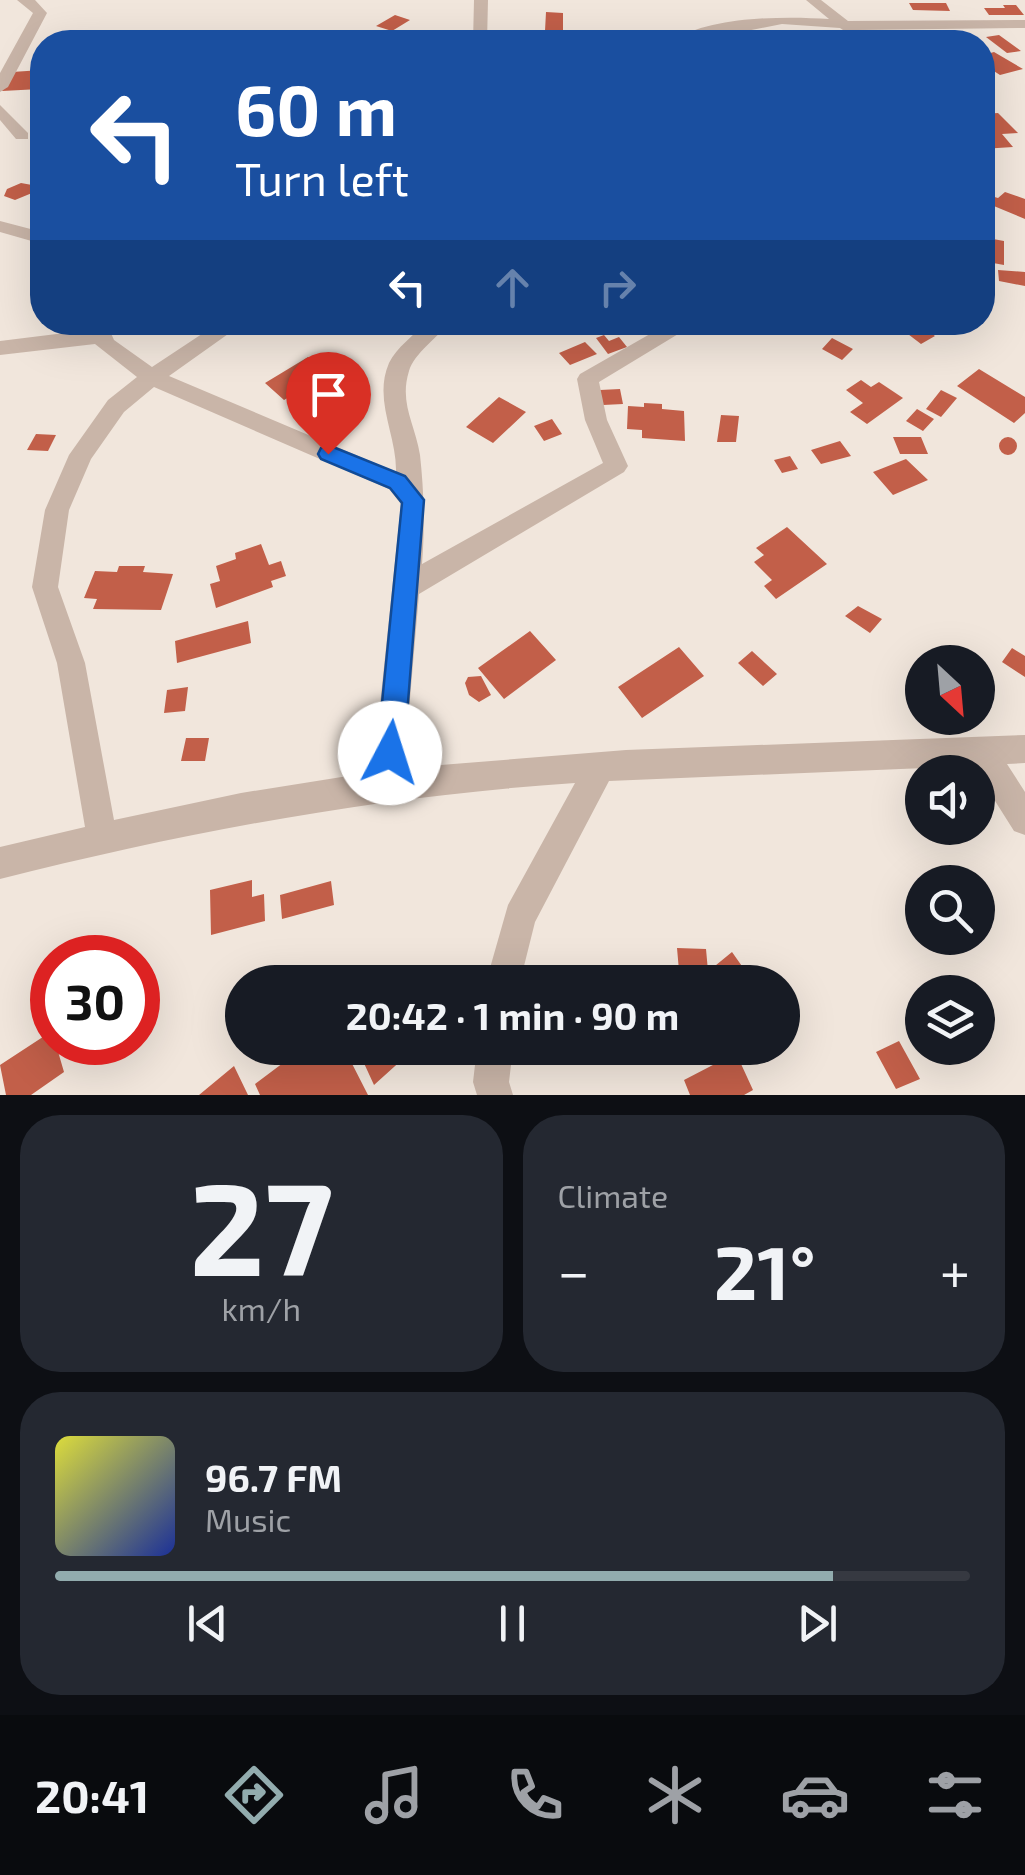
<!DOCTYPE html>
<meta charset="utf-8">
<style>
:root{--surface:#171b24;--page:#242831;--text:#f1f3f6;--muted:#9ea1a6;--line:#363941;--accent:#92acae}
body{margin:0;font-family:"Exo 2",sans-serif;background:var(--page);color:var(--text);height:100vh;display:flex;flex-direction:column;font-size:38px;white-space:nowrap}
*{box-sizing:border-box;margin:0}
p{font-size:32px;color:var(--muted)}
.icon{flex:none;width:55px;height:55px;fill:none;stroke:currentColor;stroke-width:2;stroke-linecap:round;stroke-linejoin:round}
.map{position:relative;height:1095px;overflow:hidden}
.sheet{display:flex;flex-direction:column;gap:20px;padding:20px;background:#0d0f14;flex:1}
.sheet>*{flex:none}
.banner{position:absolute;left:30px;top:30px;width:965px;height:305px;border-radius:40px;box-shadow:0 10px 40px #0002;background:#1a4fa0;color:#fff;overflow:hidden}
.needle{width:65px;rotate:154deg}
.fabs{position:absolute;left:905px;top:645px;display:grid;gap:20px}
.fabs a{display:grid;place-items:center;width:90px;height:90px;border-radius:50%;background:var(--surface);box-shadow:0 10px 40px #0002;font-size:50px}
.speed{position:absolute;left:30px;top:935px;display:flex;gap:20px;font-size:50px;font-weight:700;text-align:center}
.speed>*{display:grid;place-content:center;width:130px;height:130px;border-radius:50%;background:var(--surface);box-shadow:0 10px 40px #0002;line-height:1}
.speed .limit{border:15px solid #d22;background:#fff;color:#111}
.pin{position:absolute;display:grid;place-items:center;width:85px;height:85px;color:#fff;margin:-102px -42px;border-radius:50% 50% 50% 0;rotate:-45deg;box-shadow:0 0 10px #0007}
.pin .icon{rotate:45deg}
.me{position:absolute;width:110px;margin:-55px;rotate:5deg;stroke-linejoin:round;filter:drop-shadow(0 0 8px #0008)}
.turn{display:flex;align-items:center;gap:35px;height:210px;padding:0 40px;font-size:45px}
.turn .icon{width:130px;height:130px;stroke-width:2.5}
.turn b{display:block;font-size:70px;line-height:85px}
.lanes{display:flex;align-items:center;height:95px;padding:0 40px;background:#0003;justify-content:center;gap:50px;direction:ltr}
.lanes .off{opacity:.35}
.big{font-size:75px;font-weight:700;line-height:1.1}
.sheet .widget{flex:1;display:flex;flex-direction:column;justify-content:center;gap:15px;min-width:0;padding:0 35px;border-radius:40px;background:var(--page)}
.sheet .dial{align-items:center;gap:0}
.dial b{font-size:130px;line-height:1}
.song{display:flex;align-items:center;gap:30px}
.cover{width:120px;height:120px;border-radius:15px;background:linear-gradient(135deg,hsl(60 70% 55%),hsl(230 70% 35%))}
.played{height:10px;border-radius:5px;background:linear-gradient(90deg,var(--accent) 85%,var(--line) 85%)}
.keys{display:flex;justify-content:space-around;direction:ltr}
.heat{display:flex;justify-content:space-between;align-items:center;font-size:55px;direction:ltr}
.sheet .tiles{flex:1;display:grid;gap:20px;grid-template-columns:1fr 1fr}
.widget:last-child{grid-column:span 2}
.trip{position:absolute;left:225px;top:965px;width:575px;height:100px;border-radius:50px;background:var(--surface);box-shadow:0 10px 40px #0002;font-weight:700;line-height:100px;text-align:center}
.menu{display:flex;height:160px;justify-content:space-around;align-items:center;background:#090b0e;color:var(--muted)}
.menu .icon{width:70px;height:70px}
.menu .current{color:var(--accent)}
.menu b{font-size:45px;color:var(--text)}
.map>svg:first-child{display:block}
.building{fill:#c25f49}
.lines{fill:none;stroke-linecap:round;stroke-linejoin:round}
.street{fill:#c9b5a8;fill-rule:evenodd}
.route{fill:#1a73e8;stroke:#114b97;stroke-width:2.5}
</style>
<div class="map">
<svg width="1025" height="1095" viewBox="0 0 1025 1095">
<rect width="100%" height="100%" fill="#f1e6dc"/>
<path class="building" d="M909,3H946L950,11L913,10Z
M1003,5H1016L1024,15H989L984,8H1005Z
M546,12L563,13V32L545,31Z
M395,15L410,20L392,31L376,26Z
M999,35L1021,51L1007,53L986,37Z
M994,52L1023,69L1000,75L986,66L992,65L983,60L989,58L983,55Z
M42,70L40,89L2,91L12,72Z
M998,113L1018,133L1002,134L1013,147L982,149V114Z
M21,183L32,185V193L15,200L4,196L7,189Z
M1005,192L1025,199V219L989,204L991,196L998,198Z
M982,237L1004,241V265L982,261Z
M998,270L1025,272V286L999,281Z
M918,323L935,336L921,344L904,331Z
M604,335L609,341L619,337L627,347L608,354L596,338Z
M832,338L853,349L842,360L822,349Z
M585,342L597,354L570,365L559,353Z
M308,357L328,374L284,400L265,383Z
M979,369L1025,397V413L1014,423L957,386Z
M861,380L871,387L879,382L903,398L867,424L850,412L863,403L846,390Z
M620,389L623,404L603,405L600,390Z
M941,390L957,398L941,417L926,409Z
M499,397L526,412L493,443L466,427Z
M644,403L662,404V409L684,411L685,441L642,438V430L627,429L628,406L644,407Z
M917,409L934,419L923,431L906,421Z
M721,415L739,416L736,442H717Z
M552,419L562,434L544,441L534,426Z
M36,434L56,435L48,451L27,450Z
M999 446a9 9 0 1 1 18 0a9 9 0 1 1-18 0Z
M893,437H921L928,454H900Z
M840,441L851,456L821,464L811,450Z
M790,456L798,469L782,473L774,460Z
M906,459L928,480L893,495L873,472Z
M787,527L827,564L776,599L764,586L772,580L754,562L764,555L756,548Z
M261,544L269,565L281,561L286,576L271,581L273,587L216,608L210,584L220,581L216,566L236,559L235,553Z
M119,566H145L143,572L173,574L161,610L93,609L97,599L84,598L95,571L117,572Z
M858,606L882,619L870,633L845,616Z
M248,621L251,643L177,663L175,641Z
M530,631L556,660L504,699L478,668Z
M679,647L704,676L642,718L618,687Z
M1012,648L1025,656V677L1002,662Z
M752,651L777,674L763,686L738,663Z
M481,676L491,695L479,702L469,695L465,683L468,677Z
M188,687L185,711L164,713L167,690Z
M186,738H209L205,761H181Z
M252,880V897L264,894L265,921L211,935L210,890Z
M331,881L334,905L282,919L280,895Z
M677,948L706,949L709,982H680Z
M732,952L751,979L746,982H718L710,970Z
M52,1031L64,1072L31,1095H6L0,1065Z
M899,1041L920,1079L896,1089L876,1052Z
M276,1048H344L368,1095H260L255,1084L283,1063Z
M357,1048H415L374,1085Z
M736,1053L753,1090L744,1095H690L684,1080Z
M234,1066L248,1095H199Z"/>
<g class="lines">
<path class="street" d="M17,0H35L47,13L8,87L0,92V73L33,13Z
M474,0H488L487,42H473Z
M806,0H821L848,21L1025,20V28L858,30L846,42H832L843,30L840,28L782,24L691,42H671C708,16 785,16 829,19Z
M0,105L28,133V139H16L0,120Z
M0,221L42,232V244L0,232Z
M86,322H106L114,340L152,367L220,322H245L169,376L396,472C397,435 373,400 389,363C396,348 415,334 427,322H449C438,338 414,353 409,371C399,403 415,424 420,455C424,492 425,526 422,564L603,463L585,420L577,379L580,374L671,322H698L599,382L607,420L628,466L624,472L419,594L404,768L626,750L1025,735V763L1007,764L1025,792V835L1014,831L973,766L609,781L535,922L520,982H486L508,905L575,783C379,796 190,831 0,879V847L85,827L57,663L32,587L45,510L69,455L108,400L137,377L95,344L0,355V341L89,330ZM154,387L389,489L401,504L373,772L241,793L114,820L85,663L58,587L69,510L91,459L124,412Z
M477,1048H513L509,1082L513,1095H477L473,1082Z"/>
</g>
<path class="route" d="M328,445L405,476L424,500L404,753L400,762L390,766L381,762L377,753L402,503L390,488L321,459L318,454L321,448Z"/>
</svg>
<div class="fabs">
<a><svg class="needle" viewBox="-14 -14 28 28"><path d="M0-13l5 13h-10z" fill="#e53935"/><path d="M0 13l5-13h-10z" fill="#9ea1a6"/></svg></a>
<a><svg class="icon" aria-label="sound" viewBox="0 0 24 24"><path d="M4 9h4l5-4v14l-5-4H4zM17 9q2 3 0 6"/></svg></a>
<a><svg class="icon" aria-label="search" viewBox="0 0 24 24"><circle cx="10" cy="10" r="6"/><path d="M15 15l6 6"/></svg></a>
<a><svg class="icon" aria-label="layers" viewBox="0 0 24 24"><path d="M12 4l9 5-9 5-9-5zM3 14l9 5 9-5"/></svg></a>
</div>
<div class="speed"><div class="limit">30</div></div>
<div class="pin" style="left:328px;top:454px;background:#d93025"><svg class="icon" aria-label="arrive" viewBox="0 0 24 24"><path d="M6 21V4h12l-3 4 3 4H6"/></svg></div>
<svg class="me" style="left:390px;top:753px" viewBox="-20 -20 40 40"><circle r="19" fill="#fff"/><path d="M0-13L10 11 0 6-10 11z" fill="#1a73e8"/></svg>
<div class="trip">20:42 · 1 min · 90 m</div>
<div class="banner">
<div class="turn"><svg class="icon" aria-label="left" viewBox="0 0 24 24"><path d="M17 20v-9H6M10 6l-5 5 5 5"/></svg><div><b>60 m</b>Turn left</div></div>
<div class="lanes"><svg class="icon" aria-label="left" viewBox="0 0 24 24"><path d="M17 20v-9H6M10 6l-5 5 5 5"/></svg><svg class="icon off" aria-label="ahead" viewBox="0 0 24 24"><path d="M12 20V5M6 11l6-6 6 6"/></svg><svg class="icon off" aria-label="right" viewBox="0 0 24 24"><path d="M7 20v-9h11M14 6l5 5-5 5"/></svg></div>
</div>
</div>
<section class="sheet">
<div class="tiles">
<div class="widget dial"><b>27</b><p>km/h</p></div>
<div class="widget"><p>Climate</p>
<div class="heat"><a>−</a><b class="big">21°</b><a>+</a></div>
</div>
<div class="widget">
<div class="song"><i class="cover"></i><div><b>96.7 FM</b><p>Music</p></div></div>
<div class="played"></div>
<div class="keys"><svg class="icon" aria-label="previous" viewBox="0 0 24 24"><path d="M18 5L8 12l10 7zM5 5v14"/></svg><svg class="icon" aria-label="pause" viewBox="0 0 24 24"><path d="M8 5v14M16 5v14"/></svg><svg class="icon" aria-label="next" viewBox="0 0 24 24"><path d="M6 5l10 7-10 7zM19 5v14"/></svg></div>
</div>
</div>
</section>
<nav class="menu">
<b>20:41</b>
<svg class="icon current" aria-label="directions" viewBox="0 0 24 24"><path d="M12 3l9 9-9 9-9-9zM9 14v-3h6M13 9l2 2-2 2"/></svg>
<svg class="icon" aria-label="music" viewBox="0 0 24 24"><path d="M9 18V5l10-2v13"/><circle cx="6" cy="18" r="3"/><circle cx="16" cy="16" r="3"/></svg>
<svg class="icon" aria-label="phone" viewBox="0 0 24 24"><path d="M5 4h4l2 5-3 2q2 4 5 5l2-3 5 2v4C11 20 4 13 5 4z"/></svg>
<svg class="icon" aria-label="climate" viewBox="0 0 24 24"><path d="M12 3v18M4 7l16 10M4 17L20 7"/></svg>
<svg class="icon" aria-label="car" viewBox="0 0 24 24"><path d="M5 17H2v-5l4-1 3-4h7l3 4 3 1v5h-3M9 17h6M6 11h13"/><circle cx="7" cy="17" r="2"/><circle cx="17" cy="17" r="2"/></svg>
<svg class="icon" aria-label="filters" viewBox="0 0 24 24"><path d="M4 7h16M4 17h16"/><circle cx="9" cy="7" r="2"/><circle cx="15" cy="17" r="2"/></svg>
</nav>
